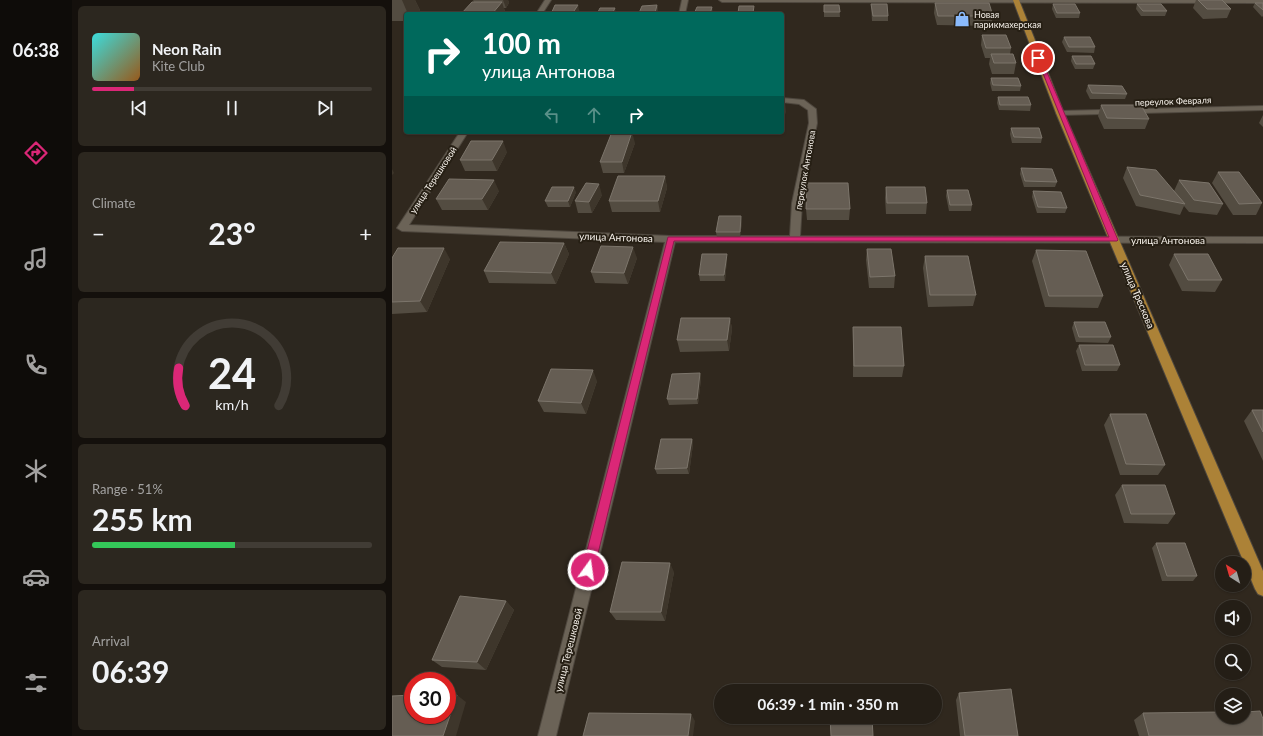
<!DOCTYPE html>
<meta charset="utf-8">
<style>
:root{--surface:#241e16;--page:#2c271f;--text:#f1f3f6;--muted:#a3a2a1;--line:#413c35;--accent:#db2777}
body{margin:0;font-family:Lato,sans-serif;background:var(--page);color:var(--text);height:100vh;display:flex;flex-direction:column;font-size:15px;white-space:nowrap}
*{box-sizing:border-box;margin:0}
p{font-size:13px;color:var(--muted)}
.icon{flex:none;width:22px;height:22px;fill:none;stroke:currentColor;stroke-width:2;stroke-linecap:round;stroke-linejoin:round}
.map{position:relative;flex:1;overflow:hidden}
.drawer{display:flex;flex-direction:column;gap:6px;padding:6px;background:#14100c;width:320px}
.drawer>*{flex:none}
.hud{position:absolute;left:12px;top:12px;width:380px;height:122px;border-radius:4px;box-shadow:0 1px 3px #0004,0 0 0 1px var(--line);background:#00695c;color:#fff;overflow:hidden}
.needle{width:26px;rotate:323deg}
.fabs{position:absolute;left:823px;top:556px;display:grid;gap:8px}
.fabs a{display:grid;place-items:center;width:36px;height:36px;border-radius:50%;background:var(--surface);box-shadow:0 1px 3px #0004,0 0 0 1px var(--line);font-size:20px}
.speed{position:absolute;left:12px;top:672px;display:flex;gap:8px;font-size:20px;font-weight:700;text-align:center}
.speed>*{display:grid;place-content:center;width:52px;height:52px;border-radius:50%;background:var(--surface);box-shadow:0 1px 3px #0004,0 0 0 1px var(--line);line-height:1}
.speed .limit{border:6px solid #d22;background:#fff;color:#111}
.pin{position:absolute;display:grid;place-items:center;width:34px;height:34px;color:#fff;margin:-17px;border:2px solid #fff;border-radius:50%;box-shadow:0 1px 4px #0007}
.me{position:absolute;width:44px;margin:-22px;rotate:14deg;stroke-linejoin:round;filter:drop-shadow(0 0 3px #0008)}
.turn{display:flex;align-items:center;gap:14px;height:84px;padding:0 12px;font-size:18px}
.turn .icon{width:52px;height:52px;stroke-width:2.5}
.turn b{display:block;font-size:28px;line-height:34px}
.lanes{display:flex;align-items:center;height:38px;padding:0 12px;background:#0003;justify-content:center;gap:20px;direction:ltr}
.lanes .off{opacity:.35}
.big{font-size:30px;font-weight:700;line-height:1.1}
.drawer .tile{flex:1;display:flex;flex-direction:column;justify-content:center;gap:6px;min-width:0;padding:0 14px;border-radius:6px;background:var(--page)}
.drawer .dial{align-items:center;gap:0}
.dial svg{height:104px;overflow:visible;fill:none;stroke:var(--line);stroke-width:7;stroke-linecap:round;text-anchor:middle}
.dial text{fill:var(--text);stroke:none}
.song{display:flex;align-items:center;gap:12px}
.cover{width:48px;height:48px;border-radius:6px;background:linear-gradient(135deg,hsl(180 70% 55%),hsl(30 70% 35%))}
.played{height:4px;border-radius:2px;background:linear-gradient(90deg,var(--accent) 15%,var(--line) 15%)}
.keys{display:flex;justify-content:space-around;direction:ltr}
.heat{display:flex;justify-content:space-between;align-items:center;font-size:22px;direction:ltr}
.charge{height:6px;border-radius:3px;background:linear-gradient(90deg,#34c759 51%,var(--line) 0)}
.trip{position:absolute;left:322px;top:684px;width:228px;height:40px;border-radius:20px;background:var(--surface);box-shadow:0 1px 3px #0004,0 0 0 1px var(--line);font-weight:700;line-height:40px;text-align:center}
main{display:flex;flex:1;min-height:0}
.menu{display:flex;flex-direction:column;width:72px;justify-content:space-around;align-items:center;background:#0e0c09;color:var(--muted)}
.menu .icon{width:28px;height:28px}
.menu .active{color:var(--accent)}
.menu b{font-size:18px;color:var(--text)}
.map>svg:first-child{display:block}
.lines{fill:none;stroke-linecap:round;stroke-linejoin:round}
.minor-casing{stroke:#4e473e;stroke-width:2}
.major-casing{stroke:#4e473e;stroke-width:2}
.minor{fill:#6b6357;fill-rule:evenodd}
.major{fill:#ac8237;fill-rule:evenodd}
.wall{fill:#534c41}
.shaded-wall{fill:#3e362b}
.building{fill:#655d53;stroke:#7c756b}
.route{fill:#db2777;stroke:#8e194d}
.labels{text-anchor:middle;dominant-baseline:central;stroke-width:4;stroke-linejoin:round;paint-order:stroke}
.far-poi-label{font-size:9px;fill:#f7f2eb;stroke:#261f14;text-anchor:start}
.far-street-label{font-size:9px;fill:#f7f2eb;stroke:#261f14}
.street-label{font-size:10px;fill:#f7f2eb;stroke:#261f14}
</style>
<main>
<nav class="menu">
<b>06:38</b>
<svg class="icon active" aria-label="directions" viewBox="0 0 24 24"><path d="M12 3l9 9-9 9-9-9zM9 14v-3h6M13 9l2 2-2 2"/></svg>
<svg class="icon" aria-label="music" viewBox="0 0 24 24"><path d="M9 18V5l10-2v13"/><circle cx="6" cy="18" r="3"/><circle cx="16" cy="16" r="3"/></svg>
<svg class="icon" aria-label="phone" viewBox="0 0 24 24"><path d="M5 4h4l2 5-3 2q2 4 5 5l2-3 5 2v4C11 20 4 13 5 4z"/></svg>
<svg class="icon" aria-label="climate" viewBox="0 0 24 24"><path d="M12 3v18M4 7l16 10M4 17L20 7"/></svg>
<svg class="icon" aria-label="car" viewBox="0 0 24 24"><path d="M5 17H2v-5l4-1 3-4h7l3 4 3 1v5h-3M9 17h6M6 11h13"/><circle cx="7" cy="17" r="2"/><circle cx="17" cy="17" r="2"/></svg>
<svg class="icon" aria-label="filters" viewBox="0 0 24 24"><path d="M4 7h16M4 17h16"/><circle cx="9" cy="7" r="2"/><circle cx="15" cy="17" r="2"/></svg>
</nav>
<section class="drawer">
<div class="tile">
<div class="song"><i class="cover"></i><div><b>Neon Rain</b><p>Kite Club</p></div></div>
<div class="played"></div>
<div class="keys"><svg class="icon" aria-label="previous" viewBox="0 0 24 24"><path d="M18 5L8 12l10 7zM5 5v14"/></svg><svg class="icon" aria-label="pause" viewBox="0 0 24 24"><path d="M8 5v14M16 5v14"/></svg><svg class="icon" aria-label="next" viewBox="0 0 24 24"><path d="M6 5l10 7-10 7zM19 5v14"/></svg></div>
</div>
<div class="tile"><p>Climate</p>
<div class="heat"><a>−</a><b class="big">23°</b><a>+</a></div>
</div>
<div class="tile dial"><svg viewBox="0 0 100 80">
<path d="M14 69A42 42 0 1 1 86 69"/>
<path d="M14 69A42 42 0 0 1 9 40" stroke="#db2777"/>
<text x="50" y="56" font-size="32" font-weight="700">24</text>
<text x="50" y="72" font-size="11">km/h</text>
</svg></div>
<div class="tile"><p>Range · 51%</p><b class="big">255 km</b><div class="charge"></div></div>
<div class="tile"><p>Arrival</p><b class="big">06:39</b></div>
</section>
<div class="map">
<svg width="871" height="736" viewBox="0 0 871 736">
<rect width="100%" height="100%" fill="#30281e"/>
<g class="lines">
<defs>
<path id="minor" d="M153,0H159L150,14H144Z
M290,0H296L293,14H287Z
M327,0H871V3L330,2Z
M390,98L412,100L424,109L425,123L410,203L408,236L871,237V243L283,242L164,736H146L273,242L10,231L5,228L68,132H76L17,225L279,236H398L400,203L417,123L416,110L407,104L390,102Z
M871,106V110L668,115L664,113L668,111Z"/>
<path id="major" d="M621,0H627L672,113L871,571V596L866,594L863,589L664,113Z"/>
</defs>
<use href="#minor" class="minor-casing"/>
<use href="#major" class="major-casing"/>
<use href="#minor" class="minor"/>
<use href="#major" class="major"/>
</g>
<path class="wall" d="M0,0H23L28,10L24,14H14V21H0Z
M81,0H116L117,3L114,8H112L113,12L82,2Z
M804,0H830L839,9L835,18L811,19L801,8Z
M543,3L601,16L599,26L545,25L542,13Z
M863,3H871V16L870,17L861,7Z
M479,4L496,16V21H480Z
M661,4L688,13L687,18H664L660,9Z
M745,4L775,11L773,16H749L744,9Z
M265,5L266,10L265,14H247V13Z
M432,5H447L448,17H432Z
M363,11L362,14H346V13Z
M590,35L619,48L618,54L624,63L622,74H600L597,64L598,58H593L589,45Z
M672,37L703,47L702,53L675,52L670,42Z
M680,56L703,64L701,69H683L679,61Z
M599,78L629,86L628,91H600L598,83Z
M696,85L735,94L733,99H698L694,91Z
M606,97L639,105L638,111L607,110L605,103Z
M709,105L757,119L753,129H712L706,116Z
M871,115V127L867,123Z
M619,128L650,138L649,143H620L618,134Z
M243,143L232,173H211L208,162Z
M115,152L105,171H73L68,160Z
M735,167L782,191L787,180L831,204L825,215L797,212L792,206L788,215L744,206L731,178Z
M629,168L665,182L663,187H632L628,174Z
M826,172L870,203L864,215H841L820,183Z
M273,176L275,188L268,212H220L217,201Z
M494,187L535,203L534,214H494L493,198Z
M555,190L580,205L579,211H557L554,196Z
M107,191L96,210H50L44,199Z
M641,191L675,208L673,213H645L640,197Z
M184,192L178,207H156L153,201Z
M210,195L200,213H186L183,201Z
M414,209H458L457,220H415Z
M350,221L348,238H325L324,232Z
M172,243L177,254L164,284L97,283L92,271Z
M475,249L503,276L502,288H477L474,260Z
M644,250L711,296L706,308L653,307L640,261Z
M782,254L830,280L823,292L790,291L777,265Z
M533,256L584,295L581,306L536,307L531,268Z
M0,258L58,259L35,312L0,314Z
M245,258L236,284L203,283L199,272Z
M335,259L333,281H308L307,275Z
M338,318L340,329L337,351L288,352L285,340Z
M682,322L719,337L716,343L684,342L680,328Z
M461,327L512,366L510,377H461Z
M687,345L728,365L725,371H690L684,351Z
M308,373L309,379L306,404L277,405L275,399Z
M205,381L194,414L152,412L146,401Z
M860,410H871V461L852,421Z
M718,414L773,465L766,475H728L712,425Z
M300,439L301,444L297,474H265L263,469Z
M730,485L783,514L776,524L732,523L723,495Z
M764,543L805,576L801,581H770L760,548Z
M282,572L273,621L224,620L218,612Z
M114,601L122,610L94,670L50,667L40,660Z
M567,693L626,736H568L564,700Z
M751,713L871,736H747L742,720Z"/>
<path class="shaded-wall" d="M10,0H23L28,10L24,14H16Z
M111,0H116L117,3L114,8Z
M110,2L113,12L111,14H100Z
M186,5L188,14H180Z
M265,5L266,10L265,14H263V13Z
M320,7L321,12L320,14H318Z
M223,8L224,13V14H220Z
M393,102L394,112L390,123V110Z
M240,132L243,143L232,173L230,162Z
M111,141L115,152L105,171L100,160Z
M0,169L2,173L0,175Z
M273,176L275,188L268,212L266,201Z
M102,180L107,191L96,210L90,199Z
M207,184L210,195L200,213L197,202Z
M182,187L184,192L178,207L176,201Z
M349,216L350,221L348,238V232Z
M172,243L177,254L164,284L159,273Z
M241,247L245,258L236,284L232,273Z
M52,248L58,259L35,312L28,301Z
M335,254V259L333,281L332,275Z
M338,318L340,329L337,351L335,340Z
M201,370L205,381L194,414L189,403Z
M308,373L309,379L306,404L305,399Z
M300,439L301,444L297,474L295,468Z
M278,563L282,572L273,621L269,612Z
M114,601L122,610L94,670L85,662Z
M65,695L74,702L64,736H51Z
M299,714L303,721L301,736H296Z"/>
<path class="building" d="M806,0H830L839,9H815Z
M80,2H110L100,14H69Z
M543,3H597L601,16H546Z
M863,3H871V10Z
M479,4H495L496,16H481Z
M661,4H683L688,13H665Z
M745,4H769L775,11H751Z
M163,5H186L180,14H159Z
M265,5L263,13H247L250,6Z
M432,5H447L448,12H432Z
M347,6H362L361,13H346Z
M305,7H320L318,14H302Z
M208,8H223L220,14H205Z
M590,35H614L619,48H594Z
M672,37H698L703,47H677Z
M599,54H621L624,63H602Z
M680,56H699L703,64H684Z
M599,78H626L629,86L601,85Z
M696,85L730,86L735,94L700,93Z
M606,97H636L639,105H608Z
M390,102H393L390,110Z
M709,105H749L757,119L715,118Z
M619,128H647L650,138L622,137Z
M220,132H240L230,162H208Z
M79,141H111L100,160H68Z
M735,167L764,170L793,204L748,195Z
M629,168L660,169L665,182L633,181Z
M826,172H847L870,203L847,204Z
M226,176H273L266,201H217Z
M57,179L102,180L90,199H44Z
M787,180L817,183L831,204L802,200Z
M194,183L207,184L197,202L183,201Z
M415,183H456L458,209H414Z
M160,187H182L176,201H153Z
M494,187H533L535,203H495Z
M555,190H576L580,205H558Z
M641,191L669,192L675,208L646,207Z
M327,216H349L348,232H324Z
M108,242L172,243L159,273L92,271Z
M209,246L241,247L232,273L199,272Z
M6,248H52L28,301L0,302V258Z
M475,249H499L503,276L478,277Z
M644,250L694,251L711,296H657Z
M310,254H335L332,275H307Z
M782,254H816L830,280H796Z
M533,256H576L584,295H538Z
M289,318H338L335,340H285Z
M682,322H713L719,337H687Z
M461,327H509L512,366H462Z
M687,345H721L728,365H693Z
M159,369L201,370L189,403L146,401Z
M308,373L305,399H275L280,374Z
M860,410H871V432Z
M718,414H754L773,465L734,464Z
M269,439H300L295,468L263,469Z
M730,485H773L783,514H739Z
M764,543H793L805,576H775Z
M230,562L278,563L269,612H218Z
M68,596L114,601L85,662L40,660Z
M619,689L626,736H573L567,693Z
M21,695V715H55V695H65L51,736H0V696Z
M868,711L871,719V736H757L751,713L830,712V717H852V712Z
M197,713L299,714L296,736H191Z
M438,717H480L481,736H439Z"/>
<path class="route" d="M644,56L649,58L726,240L725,241H282L202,570L200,574L196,576L192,574L190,570L276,237H717Z"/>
<defs>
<symbol id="shop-bare" viewBox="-9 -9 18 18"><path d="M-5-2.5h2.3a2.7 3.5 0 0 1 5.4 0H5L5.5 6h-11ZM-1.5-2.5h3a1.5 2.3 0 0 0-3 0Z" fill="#8abafc" stroke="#261f14" stroke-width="2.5" paint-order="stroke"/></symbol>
</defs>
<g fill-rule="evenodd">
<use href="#shop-bare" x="559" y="8" width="22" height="22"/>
</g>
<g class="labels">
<g class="far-poi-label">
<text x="582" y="14">Новая<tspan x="582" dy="10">парикмахерская</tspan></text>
</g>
<g class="far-street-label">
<text transform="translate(781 101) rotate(-2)">переулок Февраля</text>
<text transform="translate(413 170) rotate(-80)">переулок Антонова</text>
<text transform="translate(41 180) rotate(-57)">улица Терешковой</text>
</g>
<g class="street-label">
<text transform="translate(224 237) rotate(2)">улица Антонова</text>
<text x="776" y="240">улица Антонова</text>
<text transform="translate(746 295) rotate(67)">улица Трескова</text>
<text transform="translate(176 650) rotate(-76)">улица Терешковой</text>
</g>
</g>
</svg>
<div class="fabs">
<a><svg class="needle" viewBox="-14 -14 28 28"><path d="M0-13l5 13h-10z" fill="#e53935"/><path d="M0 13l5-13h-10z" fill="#a3a2a1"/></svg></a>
<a><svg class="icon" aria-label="sound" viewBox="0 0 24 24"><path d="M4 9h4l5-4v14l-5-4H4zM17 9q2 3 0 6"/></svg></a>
<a><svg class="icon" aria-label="search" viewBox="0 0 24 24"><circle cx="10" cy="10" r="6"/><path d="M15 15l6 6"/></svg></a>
<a><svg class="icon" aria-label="layers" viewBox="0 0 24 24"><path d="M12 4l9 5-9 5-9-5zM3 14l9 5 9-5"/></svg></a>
</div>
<div class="speed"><div class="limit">30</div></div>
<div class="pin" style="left:646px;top:58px;background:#d93025"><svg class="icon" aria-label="arrive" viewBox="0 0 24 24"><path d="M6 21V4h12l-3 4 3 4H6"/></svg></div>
<svg class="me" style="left:196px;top:570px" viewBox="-20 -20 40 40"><circle r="17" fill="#db2777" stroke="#fff" stroke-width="3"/><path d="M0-11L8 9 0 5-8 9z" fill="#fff"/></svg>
<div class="trip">06:39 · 1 min · 350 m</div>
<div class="hud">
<div class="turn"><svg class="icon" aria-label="right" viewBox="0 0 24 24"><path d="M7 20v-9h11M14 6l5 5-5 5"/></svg><div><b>100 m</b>улица Антонова</div></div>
<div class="lanes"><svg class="icon off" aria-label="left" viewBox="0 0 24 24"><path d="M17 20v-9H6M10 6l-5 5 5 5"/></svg><svg class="icon off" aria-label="ahead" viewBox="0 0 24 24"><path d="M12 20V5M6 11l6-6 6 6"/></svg><svg class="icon" aria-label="right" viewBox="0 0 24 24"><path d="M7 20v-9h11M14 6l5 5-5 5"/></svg></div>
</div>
</div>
</main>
